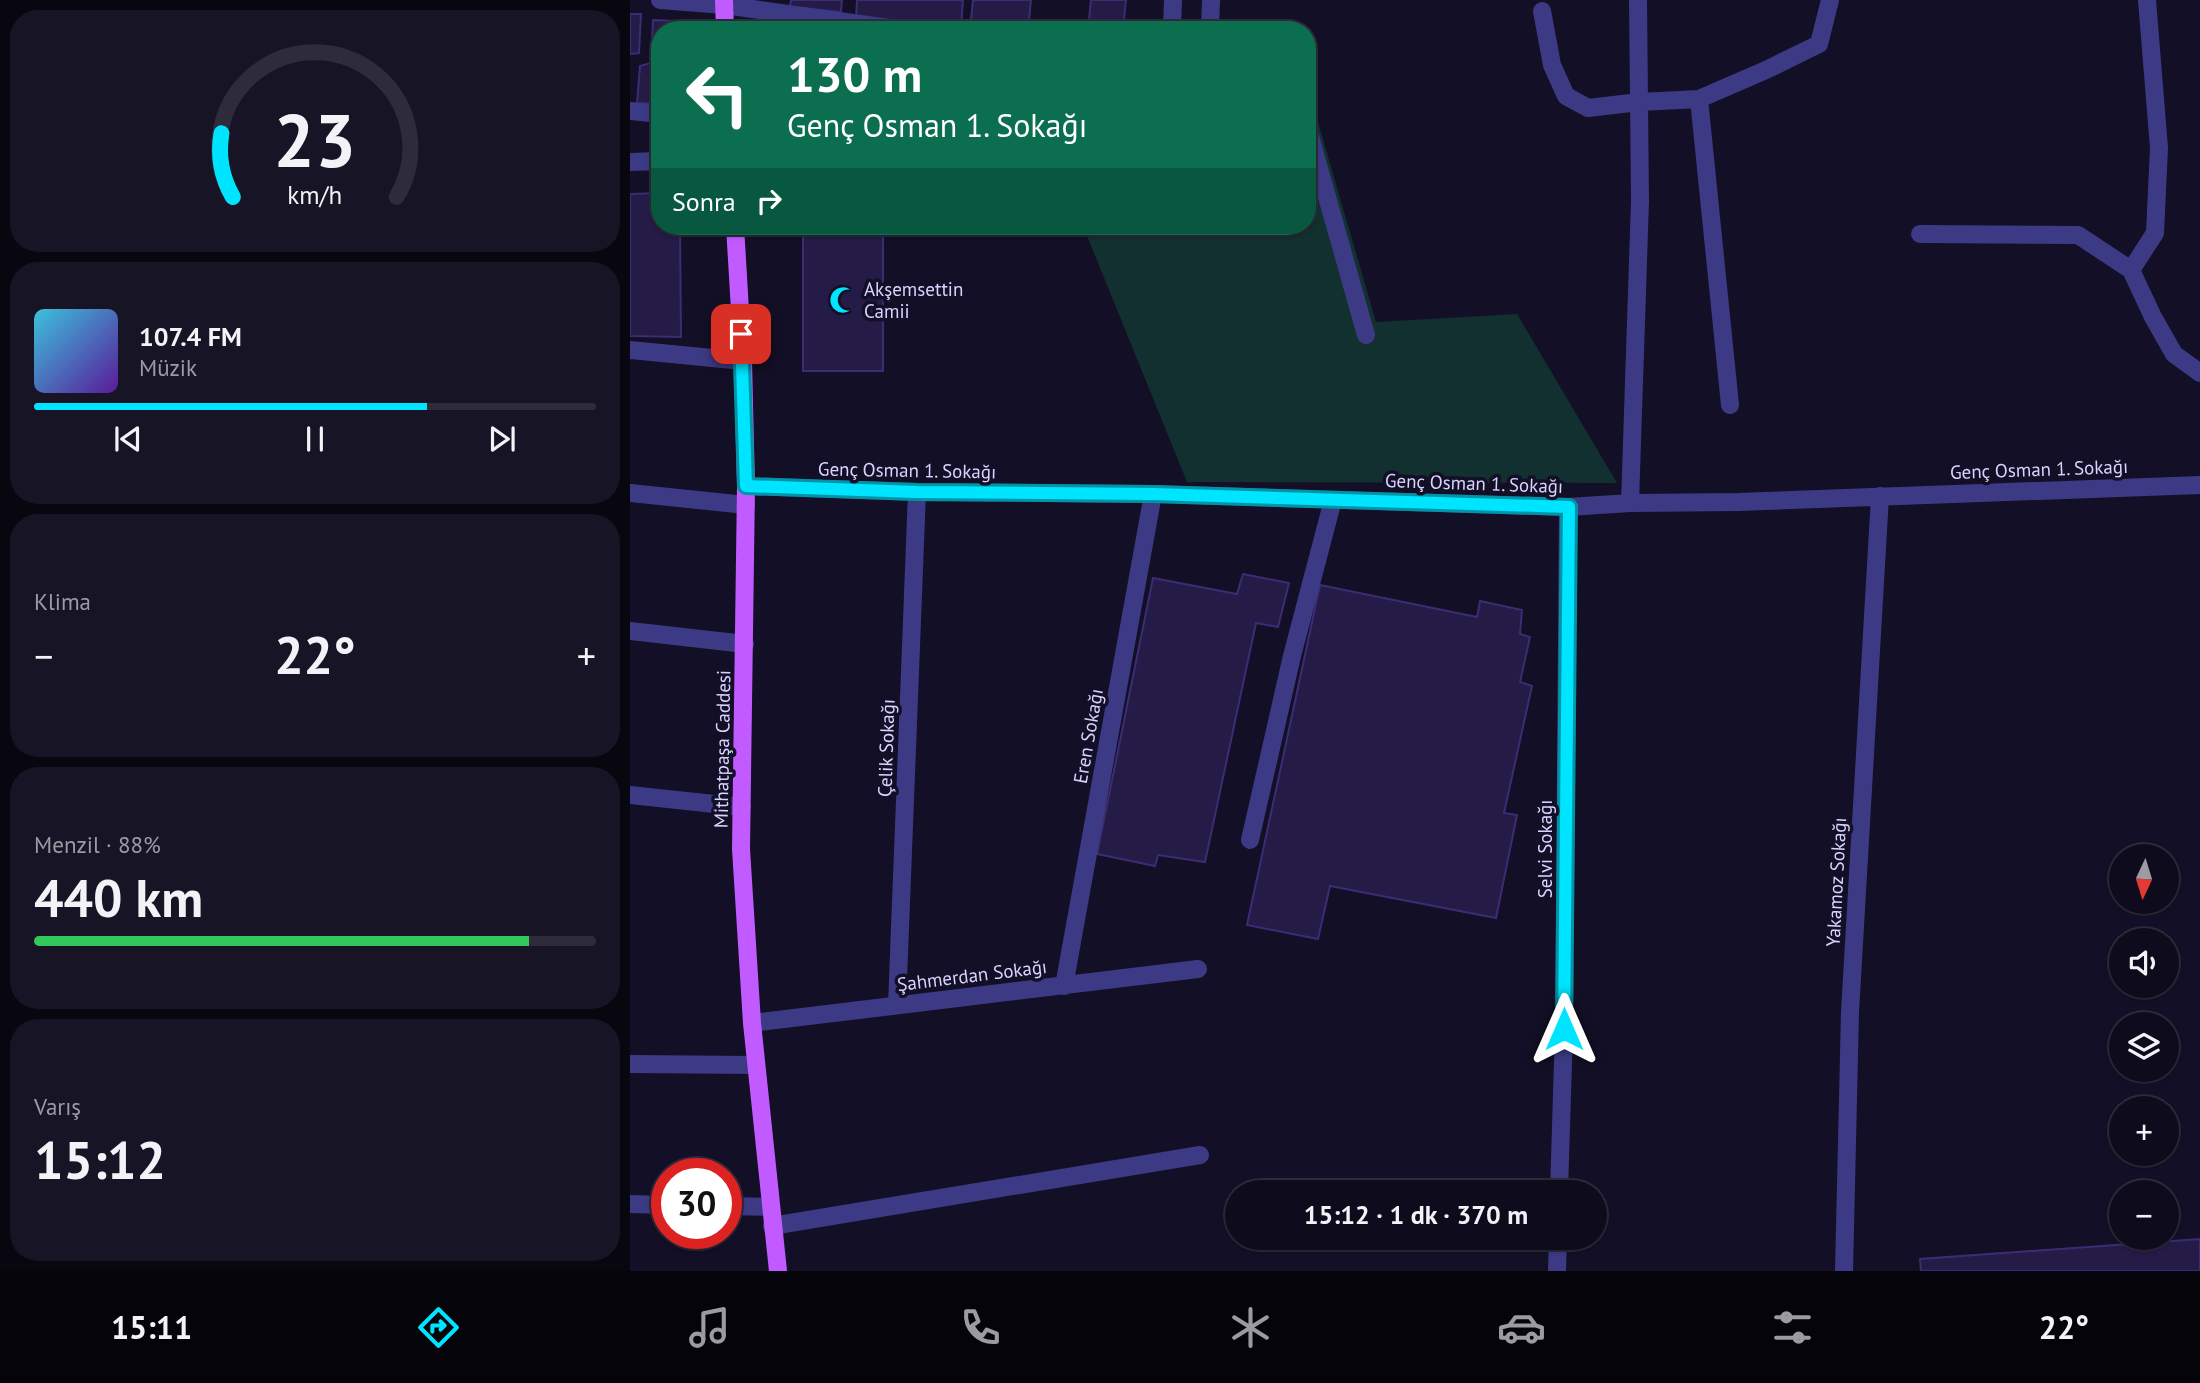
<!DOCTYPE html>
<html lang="tr">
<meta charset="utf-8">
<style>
:root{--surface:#0e0b1c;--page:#171425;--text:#f1f3f6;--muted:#9b9ba3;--line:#2e2b3b;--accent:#00e5ff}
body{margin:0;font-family:"PT Sans",sans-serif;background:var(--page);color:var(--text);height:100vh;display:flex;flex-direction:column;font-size:26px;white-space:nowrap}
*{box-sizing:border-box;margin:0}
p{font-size:23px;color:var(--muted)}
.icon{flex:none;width:38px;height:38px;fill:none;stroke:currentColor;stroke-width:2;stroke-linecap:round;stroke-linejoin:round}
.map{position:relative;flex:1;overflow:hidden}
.panel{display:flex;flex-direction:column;gap:10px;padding:10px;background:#08060f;width:630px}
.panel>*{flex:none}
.top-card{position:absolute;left:21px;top:21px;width:665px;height:214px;border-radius:28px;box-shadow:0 2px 5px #0004,0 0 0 2px var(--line);background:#0b6e4f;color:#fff;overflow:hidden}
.needle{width:46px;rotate:184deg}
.tools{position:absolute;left:1479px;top:844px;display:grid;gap:14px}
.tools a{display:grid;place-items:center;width:70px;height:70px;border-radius:50%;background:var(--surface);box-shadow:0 2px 5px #0004,0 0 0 2px var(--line);font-size:35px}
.speed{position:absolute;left:21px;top:1158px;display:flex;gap:14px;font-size:35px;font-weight:700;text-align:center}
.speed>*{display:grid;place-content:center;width:91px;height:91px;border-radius:50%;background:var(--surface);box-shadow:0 2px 5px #0004,0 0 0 2px var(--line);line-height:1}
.speed .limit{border:10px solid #d22;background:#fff;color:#111}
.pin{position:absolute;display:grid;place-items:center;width:60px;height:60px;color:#fff;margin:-30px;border-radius:14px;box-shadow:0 4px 10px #0006}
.me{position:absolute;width:77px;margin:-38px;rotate:0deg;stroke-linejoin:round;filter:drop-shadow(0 0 5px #0008)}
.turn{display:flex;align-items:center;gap:24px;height:147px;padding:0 21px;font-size:32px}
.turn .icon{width:91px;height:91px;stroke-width:2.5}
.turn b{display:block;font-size:49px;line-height:60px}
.then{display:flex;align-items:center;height:66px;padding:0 21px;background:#0003;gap:14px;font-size:26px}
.big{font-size:52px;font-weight:800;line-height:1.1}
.panel .tile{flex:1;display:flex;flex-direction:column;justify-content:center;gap:10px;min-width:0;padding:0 24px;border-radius:28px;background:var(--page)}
.panel .dial{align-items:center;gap:0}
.dial svg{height:182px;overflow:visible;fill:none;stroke:var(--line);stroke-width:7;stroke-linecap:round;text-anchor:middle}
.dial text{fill:var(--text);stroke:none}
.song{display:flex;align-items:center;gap:21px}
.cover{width:84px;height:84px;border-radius:10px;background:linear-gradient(135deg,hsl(190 70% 55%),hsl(270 70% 35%))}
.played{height:7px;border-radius:4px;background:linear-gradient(90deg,var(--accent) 70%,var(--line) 70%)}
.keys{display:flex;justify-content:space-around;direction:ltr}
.heat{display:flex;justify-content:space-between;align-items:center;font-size:38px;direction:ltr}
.charge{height:10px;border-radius:5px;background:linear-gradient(90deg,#34c759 88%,var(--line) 0)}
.trip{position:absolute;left:595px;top:1180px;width:382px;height:70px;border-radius:35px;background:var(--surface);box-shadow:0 2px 5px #0004,0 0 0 2px var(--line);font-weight:800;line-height:70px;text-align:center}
.tab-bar{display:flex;height:112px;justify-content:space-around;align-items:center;background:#06040b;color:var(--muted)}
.tab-bar .icon{width:49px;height:49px}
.tab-bar .selected{color:var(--accent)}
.tab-bar b{font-size:32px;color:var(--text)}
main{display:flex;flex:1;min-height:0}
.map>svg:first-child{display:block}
.green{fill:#12302f}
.building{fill:#241b47;stroke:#3b2d73;stroke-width:2}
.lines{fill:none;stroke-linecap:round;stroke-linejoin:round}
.minor{stroke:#3d3a85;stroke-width:18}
.major{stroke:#c25bff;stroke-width:18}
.route-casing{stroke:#0095a6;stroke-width:18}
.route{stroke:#00e5ff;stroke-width:12}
.labels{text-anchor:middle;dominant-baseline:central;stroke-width:7;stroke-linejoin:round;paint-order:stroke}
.poi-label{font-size:19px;fill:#d9d4ff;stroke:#130f26;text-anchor:start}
.street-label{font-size:19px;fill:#d9d4ff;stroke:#130f26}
</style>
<main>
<section class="panel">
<div class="tile dial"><svg viewBox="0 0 100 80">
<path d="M14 69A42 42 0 1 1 86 69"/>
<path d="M14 69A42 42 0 0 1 9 41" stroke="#00e5ff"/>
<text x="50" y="56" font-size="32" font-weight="700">23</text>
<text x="50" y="72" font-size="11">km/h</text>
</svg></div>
<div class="tile">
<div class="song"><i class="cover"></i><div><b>107.4 FM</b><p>Müzik</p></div></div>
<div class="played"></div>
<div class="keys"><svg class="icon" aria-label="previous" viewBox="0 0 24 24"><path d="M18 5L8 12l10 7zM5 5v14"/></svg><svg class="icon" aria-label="pause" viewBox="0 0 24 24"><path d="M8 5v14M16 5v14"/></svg><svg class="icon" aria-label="next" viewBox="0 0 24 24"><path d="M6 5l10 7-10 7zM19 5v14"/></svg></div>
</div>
<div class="tile"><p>Klima</p>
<div class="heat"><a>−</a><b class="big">22°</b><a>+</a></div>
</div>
<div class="tile"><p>Menzil · 88%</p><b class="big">440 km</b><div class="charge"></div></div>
<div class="tile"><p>Varış</p><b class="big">15:12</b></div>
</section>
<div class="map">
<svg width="1570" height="1271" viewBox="0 0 1570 1271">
<rect width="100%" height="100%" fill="#130f26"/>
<path class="green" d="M686,115L746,322L887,314L987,483L557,482L453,226H677V116Z"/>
<path class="building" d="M161,0H212L211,12L160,7Z
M227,0H333L331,27L226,18Z
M343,0H401L398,30H340Z
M461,0H496L493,30H458Z
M0,14H11L9,53L0,54Z
M23,20L70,22V30H30V104L7,103L10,66L21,63Z
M30,193V226H50L51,337L0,336V194Z
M253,228V371H173V229Z
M613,574L659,583L648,627L626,623L575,862L528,855L525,866L467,854L523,578L607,594Z
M690,585L847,617L850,601L892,610L890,634L900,637L890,682L902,686L874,813L887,815L866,918L700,886L688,939L617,925Z
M1570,1239V1271H1291L1290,1259Z"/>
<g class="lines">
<path class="minor" d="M30,0L94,5L274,30
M912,11L922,65L936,96L958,108L1009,102L1069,99L1136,70L1189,44L1200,0
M542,30L543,0
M580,30L581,0
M1069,99L1100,405
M0,111L30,114
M677,126L736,335
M0,162L30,161
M1290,234L1448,235L1501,270L1523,317L1544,354L1570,373
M1501,270L1525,233L1529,148L1517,0
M0,350L113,361
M116,486L287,492L523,494L938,507L1000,503L1108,502L1570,485
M0,493L116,505
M1000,503L1010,201L1008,0
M0,631L115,644
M0,795L112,807
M620,840L662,656L703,500
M434,986L523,494
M267,1005L287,492
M122,1023L568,969
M0,1064L126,1065
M929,1192L934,1029L938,507
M0,1204L37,1205
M96,1206L140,1207
M142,1226L570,1155
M927,1271L928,1237
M1214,1271L1220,1012L1250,496"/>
<path class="major" d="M94,0L95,30
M105,226L113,361L116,486L111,849L122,1023L148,1271"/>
</g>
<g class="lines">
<defs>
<path id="route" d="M111,334L116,486L287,492L523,494L939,507L934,1029"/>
</defs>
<use href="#route" class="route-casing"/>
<use href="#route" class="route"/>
</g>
<defs>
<symbol id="mosque-bare" viewBox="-9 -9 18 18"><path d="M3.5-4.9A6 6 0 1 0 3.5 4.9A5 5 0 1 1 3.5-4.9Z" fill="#00e5ff" stroke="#130f26" stroke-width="2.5" paint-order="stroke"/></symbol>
</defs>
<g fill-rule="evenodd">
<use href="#mosque-bare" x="194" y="281" width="38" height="38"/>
</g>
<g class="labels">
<g class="poi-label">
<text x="234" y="289">Akşemsettin<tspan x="234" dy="22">Camii</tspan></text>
</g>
<g class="street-label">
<text transform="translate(1409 469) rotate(-2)">Genç Osman 1. Sokağı</text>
<text transform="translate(277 470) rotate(1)">Genç Osman 1. Sokağı</text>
<text transform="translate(844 483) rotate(2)">Genç Osman 1. Sokağı</text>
<text transform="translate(458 736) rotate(-80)">Eren Sokağı</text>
<text transform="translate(256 748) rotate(-88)">Çelik Sokağı</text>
<text transform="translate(92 749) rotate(-89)">Mithatpaşa Caddesi</text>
<text transform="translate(915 849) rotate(-90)">Selvi Sokağı</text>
<text transform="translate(1206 882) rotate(-87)">Yakamoz Sokağı</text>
<text transform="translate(342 975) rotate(-7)">Şahmerdan Sokağı</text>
</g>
</g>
</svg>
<div class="tools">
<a><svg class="needle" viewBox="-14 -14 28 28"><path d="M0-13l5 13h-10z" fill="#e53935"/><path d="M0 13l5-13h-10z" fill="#9b9ba3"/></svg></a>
<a><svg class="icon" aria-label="sound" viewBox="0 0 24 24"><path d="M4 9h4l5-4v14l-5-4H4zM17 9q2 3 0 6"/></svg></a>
<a><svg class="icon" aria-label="layers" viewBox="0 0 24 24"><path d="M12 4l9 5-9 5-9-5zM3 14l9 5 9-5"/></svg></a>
<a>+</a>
<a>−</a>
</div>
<div class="speed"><div class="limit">30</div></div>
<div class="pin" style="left:111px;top:334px;background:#d93025"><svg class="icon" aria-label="arrive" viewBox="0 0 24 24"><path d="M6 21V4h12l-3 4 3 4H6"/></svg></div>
<svg class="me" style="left:934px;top:1029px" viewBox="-20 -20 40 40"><path d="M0-17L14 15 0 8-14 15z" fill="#00e5ff" stroke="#fff" stroke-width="4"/></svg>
<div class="trip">15:12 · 1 dk · 370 m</div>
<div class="top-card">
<div class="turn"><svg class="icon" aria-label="left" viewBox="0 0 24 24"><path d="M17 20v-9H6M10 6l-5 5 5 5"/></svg><div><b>130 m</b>Genç Osman 1. Sokağı</div></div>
<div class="then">Sonra<svg class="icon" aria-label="right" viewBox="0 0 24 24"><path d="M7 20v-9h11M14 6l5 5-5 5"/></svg></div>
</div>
</div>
</main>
<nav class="tab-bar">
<b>15:11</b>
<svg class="icon selected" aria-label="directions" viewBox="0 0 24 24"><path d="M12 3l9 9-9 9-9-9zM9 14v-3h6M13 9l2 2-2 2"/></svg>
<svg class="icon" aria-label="music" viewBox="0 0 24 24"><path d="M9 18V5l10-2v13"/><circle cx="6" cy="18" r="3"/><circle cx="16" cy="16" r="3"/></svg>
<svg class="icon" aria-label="phone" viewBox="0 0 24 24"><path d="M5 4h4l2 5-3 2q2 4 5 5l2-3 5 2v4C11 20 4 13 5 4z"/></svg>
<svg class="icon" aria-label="climate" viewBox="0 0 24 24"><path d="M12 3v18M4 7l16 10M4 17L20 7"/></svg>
<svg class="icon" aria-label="car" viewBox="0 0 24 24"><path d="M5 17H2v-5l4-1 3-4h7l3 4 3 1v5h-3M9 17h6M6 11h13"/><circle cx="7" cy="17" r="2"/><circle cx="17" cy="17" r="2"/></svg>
<svg class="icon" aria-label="filters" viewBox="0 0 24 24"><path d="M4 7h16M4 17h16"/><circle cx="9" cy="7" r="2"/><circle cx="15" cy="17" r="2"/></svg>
<b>22°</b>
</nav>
